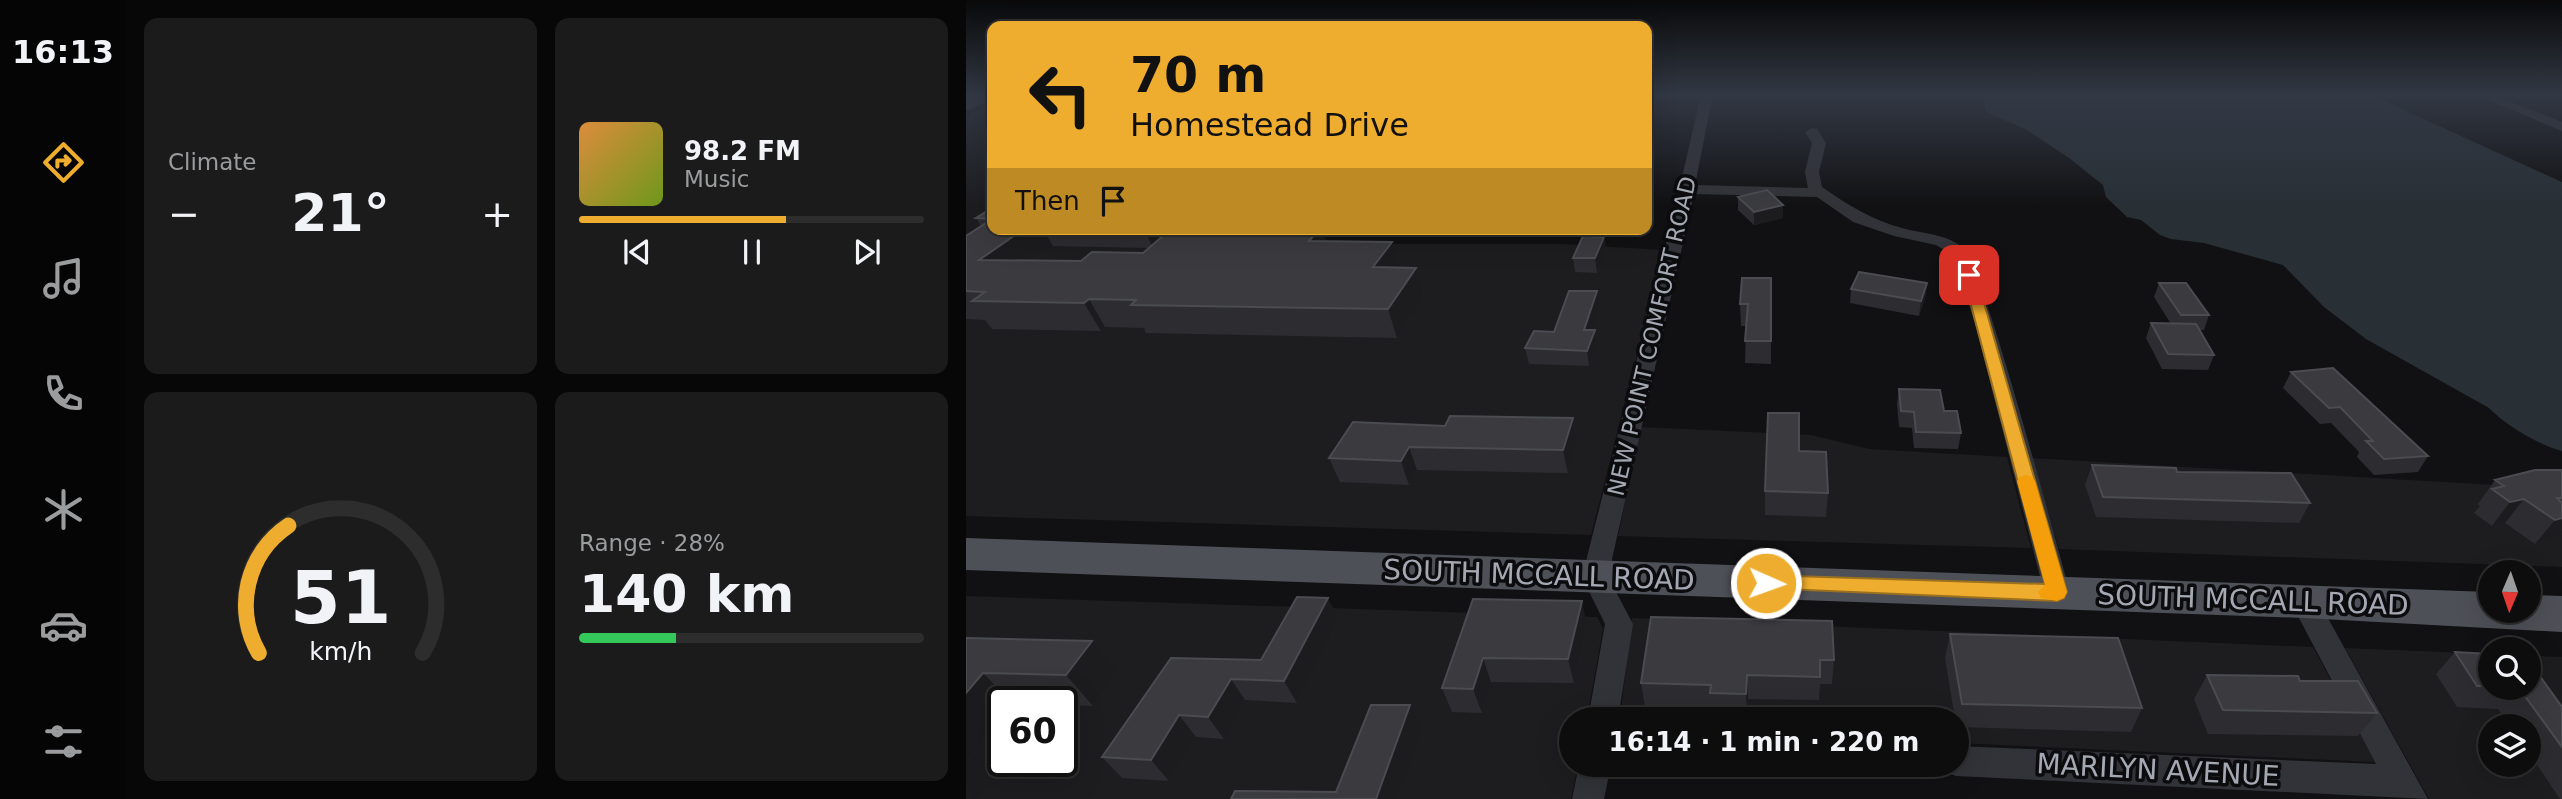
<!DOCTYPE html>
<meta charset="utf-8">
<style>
:root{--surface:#0d0d0e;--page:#1b1b1c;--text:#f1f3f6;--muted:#9a9c9e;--line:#2d2d2e;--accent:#eead2e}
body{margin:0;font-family:"DejaVu Sans",sans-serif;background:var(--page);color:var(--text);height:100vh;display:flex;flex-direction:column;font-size:26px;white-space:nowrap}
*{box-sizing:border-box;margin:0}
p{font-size:23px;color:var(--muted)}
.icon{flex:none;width:38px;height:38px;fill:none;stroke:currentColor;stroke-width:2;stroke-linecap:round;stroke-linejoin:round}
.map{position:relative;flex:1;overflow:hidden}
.panel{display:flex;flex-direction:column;gap:18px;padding:18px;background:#070708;width:840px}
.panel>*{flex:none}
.guide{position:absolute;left:21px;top:21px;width:665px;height:214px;border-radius:14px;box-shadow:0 7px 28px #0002,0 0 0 2px var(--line);background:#eead2e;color:#111;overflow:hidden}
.needle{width:46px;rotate:182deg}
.controls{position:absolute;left:1512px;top:560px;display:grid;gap:14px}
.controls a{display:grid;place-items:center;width:63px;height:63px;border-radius:50%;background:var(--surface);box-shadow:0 7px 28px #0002,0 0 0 2px var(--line);font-size:35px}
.speed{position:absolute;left:21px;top:686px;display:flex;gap:14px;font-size:35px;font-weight:700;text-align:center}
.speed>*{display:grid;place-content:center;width:91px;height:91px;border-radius:50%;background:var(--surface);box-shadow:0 7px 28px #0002,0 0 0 2px var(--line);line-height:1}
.speed .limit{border:4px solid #111;border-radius:10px;background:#fff;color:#111}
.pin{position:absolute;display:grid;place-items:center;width:60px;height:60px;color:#fff;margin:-30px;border-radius:14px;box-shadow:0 4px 10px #0006}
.me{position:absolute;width:77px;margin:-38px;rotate:92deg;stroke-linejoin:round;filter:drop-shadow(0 0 5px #0008)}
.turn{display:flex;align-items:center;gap:24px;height:147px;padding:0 28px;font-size:32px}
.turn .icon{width:91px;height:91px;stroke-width:2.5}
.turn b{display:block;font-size:49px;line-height:60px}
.then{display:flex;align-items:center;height:66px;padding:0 28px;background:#0003;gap:14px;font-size:26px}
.big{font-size:52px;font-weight:600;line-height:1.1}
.panel .widget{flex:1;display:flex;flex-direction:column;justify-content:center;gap:10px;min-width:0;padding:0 24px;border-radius:14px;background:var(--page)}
.panel .dial{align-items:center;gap:0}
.dial svg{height:182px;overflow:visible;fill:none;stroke:var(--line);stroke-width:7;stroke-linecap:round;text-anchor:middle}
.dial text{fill:var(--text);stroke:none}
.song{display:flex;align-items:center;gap:21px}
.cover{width:84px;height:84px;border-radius:10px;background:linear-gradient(135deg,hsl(30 70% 55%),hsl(80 70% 35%))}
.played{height:7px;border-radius:4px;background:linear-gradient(90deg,var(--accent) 60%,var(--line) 60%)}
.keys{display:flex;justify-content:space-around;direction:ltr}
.heat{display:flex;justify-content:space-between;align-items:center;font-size:38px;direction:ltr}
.charge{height:10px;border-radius:5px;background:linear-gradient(90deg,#34c759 28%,var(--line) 0)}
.panel .tiles{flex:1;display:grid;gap:18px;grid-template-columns:repeat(2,1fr)}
.trip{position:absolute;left:593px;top:707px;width:410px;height:70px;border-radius:35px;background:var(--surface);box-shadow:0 7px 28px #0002,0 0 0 2px var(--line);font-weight:600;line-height:70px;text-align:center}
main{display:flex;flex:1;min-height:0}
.tab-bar{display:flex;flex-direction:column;width:126px;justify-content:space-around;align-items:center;background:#050506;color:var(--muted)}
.tab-bar .icon{width:49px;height:49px}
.tab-bar .active{color:var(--accent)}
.tab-bar b{font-size:32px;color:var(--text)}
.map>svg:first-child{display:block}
.built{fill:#1d1d20;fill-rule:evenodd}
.water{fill:#283036}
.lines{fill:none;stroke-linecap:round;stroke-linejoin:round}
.minor{fill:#323338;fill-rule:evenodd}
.secondary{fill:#404248;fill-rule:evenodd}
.primary{fill:#4e5057;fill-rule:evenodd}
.wall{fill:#2d2d31;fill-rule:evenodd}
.shaded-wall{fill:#1c1c1f}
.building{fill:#3a3a3f;stroke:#4a4c51;stroke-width:2}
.route{fill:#eead2e;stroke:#9b701e;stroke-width:2}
.slow{fill:#f59e0b}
.labels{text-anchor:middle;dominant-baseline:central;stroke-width:7;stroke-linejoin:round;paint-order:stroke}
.street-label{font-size:23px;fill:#a3a8b3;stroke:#0c0c0e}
.near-street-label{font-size:28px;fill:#a3a8b3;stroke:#0c0c0e}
</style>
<main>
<nav class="tab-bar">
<b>16:13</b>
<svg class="icon active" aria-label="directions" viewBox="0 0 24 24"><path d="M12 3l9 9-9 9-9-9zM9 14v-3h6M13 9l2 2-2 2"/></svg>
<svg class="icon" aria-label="music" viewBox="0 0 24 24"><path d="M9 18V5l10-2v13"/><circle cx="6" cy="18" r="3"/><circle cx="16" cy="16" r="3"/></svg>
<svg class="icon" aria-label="phone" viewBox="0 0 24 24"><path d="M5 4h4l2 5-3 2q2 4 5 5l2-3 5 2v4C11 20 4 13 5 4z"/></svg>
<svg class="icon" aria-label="climate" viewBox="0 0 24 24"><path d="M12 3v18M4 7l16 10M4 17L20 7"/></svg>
<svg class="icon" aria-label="car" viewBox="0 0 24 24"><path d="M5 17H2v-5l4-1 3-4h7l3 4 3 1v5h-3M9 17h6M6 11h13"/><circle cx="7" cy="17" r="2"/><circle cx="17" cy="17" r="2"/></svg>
<svg class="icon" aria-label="filters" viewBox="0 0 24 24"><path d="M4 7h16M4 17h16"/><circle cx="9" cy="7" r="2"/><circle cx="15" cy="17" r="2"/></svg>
</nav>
<section class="panel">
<div class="tiles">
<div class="widget"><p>Climate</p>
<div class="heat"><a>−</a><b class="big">21°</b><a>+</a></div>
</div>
<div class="widget">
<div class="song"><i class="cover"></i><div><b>98.2 FM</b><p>Music</p></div></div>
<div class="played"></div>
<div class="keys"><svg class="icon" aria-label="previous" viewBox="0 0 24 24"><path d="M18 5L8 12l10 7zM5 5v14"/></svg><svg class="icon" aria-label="pause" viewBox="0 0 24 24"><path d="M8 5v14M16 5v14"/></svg><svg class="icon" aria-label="next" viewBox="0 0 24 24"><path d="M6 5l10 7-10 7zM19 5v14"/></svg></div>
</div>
<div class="widget dial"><svg viewBox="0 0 100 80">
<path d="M14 69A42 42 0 1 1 86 69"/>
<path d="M14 69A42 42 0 0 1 27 13" stroke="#eead2e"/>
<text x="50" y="56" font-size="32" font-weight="700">51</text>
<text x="50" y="72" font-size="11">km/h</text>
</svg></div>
<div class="widget"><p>Range · 28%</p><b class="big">140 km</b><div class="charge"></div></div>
</div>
</section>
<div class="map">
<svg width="1596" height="799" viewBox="0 0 1596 799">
<rect width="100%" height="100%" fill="#111113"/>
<path class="built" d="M26,103V229H267L259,236L388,244H594L698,250L625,535L0,516V116Z
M675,427L845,435L904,449L1041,457L1065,548L652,536Z
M1066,458L1596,489V567L1093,549Z
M0,596L631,617L637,628L621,719H606V765H612L605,799H0ZM37,702H96V761H37Z
M666,618L1347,647L1409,762L991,743L990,719H654Z
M1379,648L1524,654V688H1563V656L1596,657V799H1463ZM1524,726H1563V765H1524Z"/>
<path class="water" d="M1016,94H1403L1596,182V451C1574,446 1538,424 1523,408L1400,339L1358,307L1317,265L1238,243L1205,239L1194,235L1175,220L1161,217L1140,197L1137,185L1103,158L1061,130L1020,112Z
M515,229H650L630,235L527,232Z"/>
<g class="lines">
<path class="minor" d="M735,94H747L729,185L842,188L839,172L846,143L839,132L846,128L851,129L860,143L853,172L856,187C882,205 906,220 936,228C957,234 978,233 996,247C1017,263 1091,547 1104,592L1100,600L1091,603L1082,600L1078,592L1009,323L986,255L970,245L928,236L887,222L851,197L728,194L642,577L667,624L652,719H622L639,624L616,577L710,204Z
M1509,94H1526L1596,122V131Z
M1338,590L1348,593L1462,799L990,776L979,772L976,765H990V746L1410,764L1324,601L1328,593Z
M613,765H645L638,799H606Z"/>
<path class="secondary" d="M10,94H26V99L0,111V99Z"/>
<path class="primary" d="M0,538L1524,592V611H1563V595L1596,596V632L1338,618L0,570Z"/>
</g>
<path class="wall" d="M772,197L817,218L788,225L772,210Z
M26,208V229H356L360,241L433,267L450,268L458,295L431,338L180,333L178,328L139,327L135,331L26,329L19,320L0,319V236L15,226L10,218ZM87,246L183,248L177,253L115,261H67Z
M638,237L640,251L631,273L609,272L607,258Z
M805,278V364L779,363L780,326H775L774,304Z
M961,283L959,298L953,316L884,303L885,289Z
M1193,283L1243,315L1238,330H1233L1248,355L1242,370L1196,369L1180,338L1185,323L1205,324L1188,297Z
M633,306L625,330H629L631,346L623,366L563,364L559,348Z
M1325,372L1462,456L1452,472L1408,475L1391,457L1393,452L1365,423L1354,424L1317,388Z
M933,389L978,411L995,433L992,449L948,448L946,428L933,427L931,404Z
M607,418L611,442L602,473L451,470L443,485L374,482L363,458L479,426Z
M833,451L862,493L860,517L799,515V491Z
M1126,465L1211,472L1344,503L1333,523L1130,517L1119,485Z
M1596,470V530L1589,538L1569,544L1539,523L1526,526L1508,513L1514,506L1512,504L1529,480Z
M507,599L621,625L608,683L525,682L516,713L486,712L476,688Z
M685,617L868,660L866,684H854L853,700L782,699L781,717H745V709L679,707L675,683Z
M373,620L331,703L279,700L258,739L230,737L203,781L156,778L136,757L295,660Z
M984,634L1176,708L1165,732L990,727V719H989L979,658Z
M0,638L151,673L127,706L96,705V702H37V717L8,753L32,775L14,799H0Z
M1489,652L1524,654V688H1563L1596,707V799H1594L1563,753V726H1544L1532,709L1491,707L1470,674Z
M1241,675L1334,681L1411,713L1392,736L1242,734L1228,699Z"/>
<path class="shaded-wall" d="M817,205V218L788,225V212Z
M58,229H77L87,246L31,287L13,260Z
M178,229H209L187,248Z
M353,229H356L365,254L343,241Z
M638,237L640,251L631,273L629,258Z
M426,242L434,269L407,267Z
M450,268L458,295L431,338L422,309Z
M961,283L959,298L953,316L955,301Z
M631,291L633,306L621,345L618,330Z
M123,299L139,327L135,331L118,303Z
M629,330L631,346L623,366L621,351Z
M607,418L611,442L602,473L597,450Z
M443,447L451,470L443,485L435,461Z
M1558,499L1539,523L1526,526L1544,502Z
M1596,518V530L1589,538L1569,544L1589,520Z
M362,598L373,620L331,703L318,681Z
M616,601L621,625L608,683L602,659Z
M126,641L151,673L127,706L100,675Z
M517,658L525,682L516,713L507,689Z
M17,673L45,702H37V717L8,753L32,775L14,799H0V693Z
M781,675L782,699L781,717L780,694Z
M265,679L279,700L258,739L242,717Z
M444,705L455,729L430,799H410Z
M213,715L230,737L203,781L185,760Z"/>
<path class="building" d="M801,190L817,205L788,212L772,197Z
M26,208V219L10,218Z
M26,219V229H58L13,260L115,261L126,252L177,253L205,229H353L343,241L426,242L407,267L450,268L422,309L165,305L170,300L123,299L118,303L6,301L19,292L0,291V236Z
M617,236L638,237L629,258H607Z
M893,272L961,283L955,301L885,289Z
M776,278H805V341H779L782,304H774Z
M1193,283H1220L1243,315H1215Z
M603,291H631L618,330H629L621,351L559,348L568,331L588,332Z
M1185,323L1230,324L1248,355L1202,354Z
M1367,368L1462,456L1418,459L1400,441H1407L1374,407L1363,408L1325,372Z
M933,389L974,390L978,411H991L995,433L950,432L948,412L935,411Z
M802,413H833V451L860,452L862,493L799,491Z
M484,416L607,418L597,450L443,447L435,461L363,458L387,422L479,426Z
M1126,465L1210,468L1211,472L1325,473L1344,503L1137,497Z
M1569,470H1596V498H1591L1596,503V518L1589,520L1558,499L1544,502L1526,489L1538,486L1529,480Z
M331,597L362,598L318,681L265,679L242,717L213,715L185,760L136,757L205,658L295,660Z
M507,599L616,601L602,659L517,658L507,689L476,688Z
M685,617L866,621L868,660H854V677L781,675L780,694L744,693L745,685L675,683Z
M984,634L1152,638L1176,708L996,704Z
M0,638L126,641L100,675L17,673L0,693Z
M1489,652L1524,654V686H1511Z
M1563,661L1596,707V747L1553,688H1563Z
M1241,675L1332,676L1334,681H1392L1411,713L1257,710Z
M405,705H444L410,799H265L269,791L370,792Z"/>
<linearGradient id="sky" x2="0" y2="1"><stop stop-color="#09090a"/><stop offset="0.46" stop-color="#323844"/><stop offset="1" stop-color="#323844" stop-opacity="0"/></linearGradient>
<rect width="1596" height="206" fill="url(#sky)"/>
<path class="route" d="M1003,272L1010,275L1101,592L1098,598L1091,601L793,588L790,583L793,577L800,575L1079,584L997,275Z"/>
<path class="slow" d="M1060,475L1066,477L1069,481L1101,592L1098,598L1091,601L1075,598L1072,592L1079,585L1051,481L1054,477Z"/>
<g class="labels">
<g class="street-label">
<text transform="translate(686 336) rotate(-77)">NEW POINT COMFORT ROAD</text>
</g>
<g class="near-street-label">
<text transform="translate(573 575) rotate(2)">SOUTH MCCALL ROAD</text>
<text transform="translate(1287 600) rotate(2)">SOUTH MCCALL ROAD</text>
<text transform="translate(1192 770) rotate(3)">MARILYN AVENUE</text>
</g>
</g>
</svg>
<div class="controls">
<a><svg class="needle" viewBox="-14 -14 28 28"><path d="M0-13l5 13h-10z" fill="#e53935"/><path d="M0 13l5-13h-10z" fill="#9a9c9e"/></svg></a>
<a><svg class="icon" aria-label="search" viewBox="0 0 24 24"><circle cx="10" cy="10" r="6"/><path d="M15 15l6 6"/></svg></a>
<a><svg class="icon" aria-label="layers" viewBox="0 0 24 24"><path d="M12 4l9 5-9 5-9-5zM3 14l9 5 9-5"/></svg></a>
</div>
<div class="speed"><div class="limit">60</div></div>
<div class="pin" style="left:1003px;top:275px;background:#d93025"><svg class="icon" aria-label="arrive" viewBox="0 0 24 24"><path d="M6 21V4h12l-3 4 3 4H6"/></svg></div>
<svg class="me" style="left:800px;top:583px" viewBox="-20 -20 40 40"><circle r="17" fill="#eead2e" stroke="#fff" stroke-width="3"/><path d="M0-11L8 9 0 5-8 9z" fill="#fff"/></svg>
<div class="trip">16:14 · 1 min · 220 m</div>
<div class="guide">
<div class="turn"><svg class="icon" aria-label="left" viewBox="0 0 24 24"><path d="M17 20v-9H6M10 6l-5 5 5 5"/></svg><div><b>70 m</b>Homestead Drive</div></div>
<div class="then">Then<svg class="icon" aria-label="arrive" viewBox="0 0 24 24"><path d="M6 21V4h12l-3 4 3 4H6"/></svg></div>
</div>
</div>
</main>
